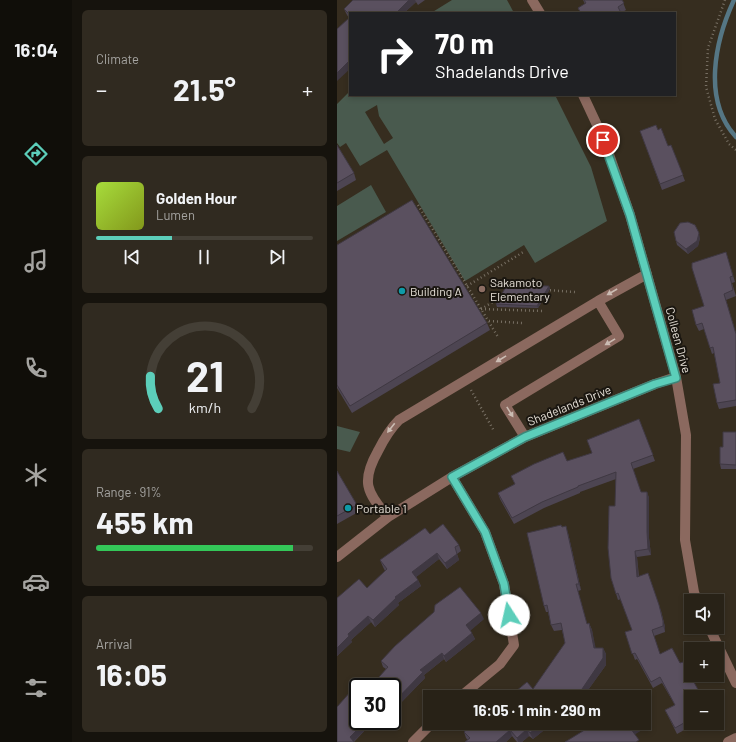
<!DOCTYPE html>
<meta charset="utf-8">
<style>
:root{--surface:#282217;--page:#302a20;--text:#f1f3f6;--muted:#a5a4a1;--line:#443f36;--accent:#5cceba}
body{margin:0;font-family:Barlow,sans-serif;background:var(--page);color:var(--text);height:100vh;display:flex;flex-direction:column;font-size:15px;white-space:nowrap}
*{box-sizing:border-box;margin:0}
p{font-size:13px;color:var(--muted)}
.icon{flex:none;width:22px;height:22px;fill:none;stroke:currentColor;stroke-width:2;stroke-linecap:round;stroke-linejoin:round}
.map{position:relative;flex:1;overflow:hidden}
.side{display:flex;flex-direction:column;gap:10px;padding:10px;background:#16130d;width:265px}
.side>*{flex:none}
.top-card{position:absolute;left:12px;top:12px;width:327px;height:84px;border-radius:0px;box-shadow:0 2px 6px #0003,0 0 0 1px var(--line);background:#202124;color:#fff;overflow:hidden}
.tools{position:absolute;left:347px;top:594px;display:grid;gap:8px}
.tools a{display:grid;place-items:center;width:40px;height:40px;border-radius:0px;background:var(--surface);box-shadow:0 2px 6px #0003,0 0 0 1px var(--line);font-size:20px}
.speed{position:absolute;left:12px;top:678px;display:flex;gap:8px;font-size:20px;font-weight:700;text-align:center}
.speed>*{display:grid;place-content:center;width:52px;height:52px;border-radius:50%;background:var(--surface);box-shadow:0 2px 6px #0003,0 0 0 1px var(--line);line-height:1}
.speed .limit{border:2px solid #111;border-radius:6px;background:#fff;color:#111}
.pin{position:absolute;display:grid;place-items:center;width:34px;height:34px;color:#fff;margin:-17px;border:2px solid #fff;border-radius:50%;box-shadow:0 1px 4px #0007}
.me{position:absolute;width:44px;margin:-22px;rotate:350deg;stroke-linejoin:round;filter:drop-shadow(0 0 3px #0008)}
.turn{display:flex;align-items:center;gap:14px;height:84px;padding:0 20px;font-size:18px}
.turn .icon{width:52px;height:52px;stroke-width:2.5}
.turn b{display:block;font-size:28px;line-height:34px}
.big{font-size:30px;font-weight:700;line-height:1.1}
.side .tile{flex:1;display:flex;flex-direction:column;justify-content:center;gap:6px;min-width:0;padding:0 14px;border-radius:6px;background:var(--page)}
.side .dial{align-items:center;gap:0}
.dial svg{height:104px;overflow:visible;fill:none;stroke:var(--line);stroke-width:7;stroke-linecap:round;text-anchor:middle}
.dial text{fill:var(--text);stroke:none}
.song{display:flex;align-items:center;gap:12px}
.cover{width:48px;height:48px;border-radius:6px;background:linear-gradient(135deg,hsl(80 70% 55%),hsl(70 70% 35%))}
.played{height:4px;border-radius:2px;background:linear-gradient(90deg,var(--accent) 35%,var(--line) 35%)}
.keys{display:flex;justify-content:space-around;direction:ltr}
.heat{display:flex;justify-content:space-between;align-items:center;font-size:22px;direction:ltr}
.charge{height:6px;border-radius:3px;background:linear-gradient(90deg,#34c759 91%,var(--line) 0)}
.trip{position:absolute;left:86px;top:690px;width:228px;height:40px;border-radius:0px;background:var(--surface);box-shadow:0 2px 6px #0003,0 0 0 1px var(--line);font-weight:700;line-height:40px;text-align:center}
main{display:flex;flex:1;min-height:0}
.tab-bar{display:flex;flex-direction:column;width:72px;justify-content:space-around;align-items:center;background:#100e09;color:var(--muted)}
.tab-bar .icon{width:28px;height:28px}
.tab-bar .on{color:var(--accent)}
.tab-bar b{font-size:18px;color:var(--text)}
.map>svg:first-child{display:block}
.green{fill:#495a4e;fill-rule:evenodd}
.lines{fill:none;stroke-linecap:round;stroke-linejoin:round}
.stream{stroke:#557684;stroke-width:4.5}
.path{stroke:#776f63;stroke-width:2.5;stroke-dasharray:1 3;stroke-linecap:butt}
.minor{stroke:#8b695f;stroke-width:10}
.wall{fill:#4d4552}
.shaded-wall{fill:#3f3842}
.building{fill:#5a505f;stroke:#3f3842}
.oneway{fill:#cbbcb3}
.route-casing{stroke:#3c8679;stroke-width:10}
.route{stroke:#5cceba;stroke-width:7}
.education-dot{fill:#8d6e63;stroke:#1a1610;stroke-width:1.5}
.culture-dot{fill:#0f9aa8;stroke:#1a1610;stroke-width:1.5}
.labels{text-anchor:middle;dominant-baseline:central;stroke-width:4;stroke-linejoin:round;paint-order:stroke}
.poi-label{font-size:12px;fill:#e6e0d7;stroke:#1a1610;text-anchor:start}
.street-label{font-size:12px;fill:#e6e0d7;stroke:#1a1610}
</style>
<main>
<nav class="tab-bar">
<b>16:04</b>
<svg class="icon on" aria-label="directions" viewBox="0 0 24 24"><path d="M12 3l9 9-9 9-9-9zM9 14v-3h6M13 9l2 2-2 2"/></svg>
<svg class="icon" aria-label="music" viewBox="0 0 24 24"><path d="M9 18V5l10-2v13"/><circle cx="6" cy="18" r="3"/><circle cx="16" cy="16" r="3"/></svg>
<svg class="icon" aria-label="phone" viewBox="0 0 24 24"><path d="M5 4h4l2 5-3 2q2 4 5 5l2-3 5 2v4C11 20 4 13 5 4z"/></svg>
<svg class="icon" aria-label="climate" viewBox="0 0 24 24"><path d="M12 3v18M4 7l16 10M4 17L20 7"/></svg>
<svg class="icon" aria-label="car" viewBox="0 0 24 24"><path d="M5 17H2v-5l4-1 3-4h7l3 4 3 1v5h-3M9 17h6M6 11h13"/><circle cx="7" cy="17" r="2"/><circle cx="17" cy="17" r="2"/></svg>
<svg class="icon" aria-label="filters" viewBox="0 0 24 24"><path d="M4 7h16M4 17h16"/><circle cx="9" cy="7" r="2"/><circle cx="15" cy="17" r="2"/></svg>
</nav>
<section class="side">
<div class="tile"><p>Climate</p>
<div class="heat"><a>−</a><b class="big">21.5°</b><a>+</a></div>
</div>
<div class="tile">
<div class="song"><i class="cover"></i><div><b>Golden Hour</b><p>Lumen</p></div></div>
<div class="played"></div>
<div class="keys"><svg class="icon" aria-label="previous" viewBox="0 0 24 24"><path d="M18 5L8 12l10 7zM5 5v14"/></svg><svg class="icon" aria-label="pause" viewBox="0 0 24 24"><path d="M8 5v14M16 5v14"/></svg><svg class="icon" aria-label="next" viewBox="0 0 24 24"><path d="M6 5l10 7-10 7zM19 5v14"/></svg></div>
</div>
<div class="tile dial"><svg viewBox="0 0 100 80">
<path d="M14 69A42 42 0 1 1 86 69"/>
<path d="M14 69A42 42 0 0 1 8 44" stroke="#5cceba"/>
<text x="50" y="56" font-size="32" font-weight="700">21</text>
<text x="50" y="72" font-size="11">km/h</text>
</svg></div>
<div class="tile"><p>Range · 91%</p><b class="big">455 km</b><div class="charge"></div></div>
<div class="tile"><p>Arrival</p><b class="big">16:05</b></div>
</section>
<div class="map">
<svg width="399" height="742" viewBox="0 0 399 742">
<rect width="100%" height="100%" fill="#362d1f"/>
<path class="green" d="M115,0H170L177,13H94Z
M13,91V95H218L254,167L270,221L198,263L187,245L128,281L50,150L23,166L9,143L3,147L0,143V104ZM40,105L42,116L56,138L47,144L28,112Z
M34,185L49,212L0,241V206Z
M0,426L23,432L13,452L0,449Z"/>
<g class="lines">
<path class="stream" d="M397,0C378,41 365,100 399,137"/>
<path class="path" d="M388,0L371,48L369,87L378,119L392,144L399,150
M81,205L161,337
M130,286L188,251
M209,290L238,292
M144,309L166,296
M144,309L205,311
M152,321L185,323
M134,390L157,431"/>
<path class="minor" d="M195,0L203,13
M246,95L267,140L293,215L339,377L349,435L348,540L357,592L360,601
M188,437L168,405L282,336L261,301
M115,477L148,532L167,584L177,645L163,664L123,697
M51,517C29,492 24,481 41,451C47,439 53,429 62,420L261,301L310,274
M0,557L51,517L115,477L188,437L318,384L339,377
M372,627L399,683
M76,742L95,723
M391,742L399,738"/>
</g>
<path class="wall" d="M16,0H88L81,5L79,2L67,13H13V69L12,18L10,15L7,9Z
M246,0H285L289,10L284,13H243L241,8L248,4Z
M321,130L331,146L334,145L348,181L325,190L303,131Z
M0,145L17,173L19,180L0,191Z
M363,238L361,246L351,254L340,245L339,241Z
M0,245L150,323L153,330L15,413L0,388Z
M389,252L398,282L395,283L399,296L389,300L399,334V406L382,409L380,403L383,383L377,353L375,354L367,329L362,331L359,325Z
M212,286L213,289L201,308L160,307L159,304Z
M302,419L318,461L296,469L304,492H310L312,498V538L314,555L300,557L302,576L324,611L328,627V632L317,636L323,654L354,697V723H360L340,734L328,710L338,705L325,683L316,688L300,659L298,660L288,632L295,630L284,599L281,600L274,578L278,506L279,479L243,492V493L207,508L177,524L163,499L161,493L178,484L174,476L230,461L255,453Z
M399,432V469H384L383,464L386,447Z
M0,471L20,505L23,511L0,524Z
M225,527L231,533L244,590L241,591L250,624L252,623L255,630L258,648H266L269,654V665L246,697H243L242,696V697H172L196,689L228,643L225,630L217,631L214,625L211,612H209L207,606Z
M93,534L122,545L124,551L120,554L122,560L110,569L102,559L79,577L81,580L84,586L61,603L62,605L38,627L34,622L14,640L15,642L0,656V598L30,588L48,571L46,567L43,560Z
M147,619L133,630L138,639L109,662L107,659L87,675L88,678L55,712V687L49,669L46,667L44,661Z
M21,721H42L34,729L31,727L17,742H0Z
M137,723H216L196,739L192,736L185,742H180L175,736L169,742H128L131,740L129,738L127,732Z"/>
<path class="shaded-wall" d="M72,0H78L79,2L67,13H59Z
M13,60V69L0,81V73Z
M362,233L363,238L361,246L351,254L349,249Z
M212,286L213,289L201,308L200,306Z
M310,492L312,498V538L314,555L311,549L310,532Z
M229,526L231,533L244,590L242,584Z
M298,551L300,557L302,583L300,577Z
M100,553L102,559L78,578L75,572Z
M120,554L122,560L110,569L108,563Z
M311,573L324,611L328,627V632Z
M81,580L84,586L61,603L62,605L38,627L36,620L58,597Z
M144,613L147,619L132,632L129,625Z
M31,616L34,622L14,640L15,642L0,656V648L11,634Z
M252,623L255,630L260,654L257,648Z
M135,633L138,639L109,662L107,656Z
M266,648L269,654V665L246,697H245L243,692Z
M105,653L107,659L87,675L88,678L55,712V704L83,670Z
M240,690L242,696V697H234Z
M308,720L310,727L297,735L294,729L303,723H307Z
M29,721L31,727L16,742L13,737Z
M33,721H42L34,729L32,723Z
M205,723H216L196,739L193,733Z
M190,729L192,736L185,742H181L180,738Z
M173,730L175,736L169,742H159Z"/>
<path class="building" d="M16,0H72L59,13H13V15L7,9Z
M247,0H285L287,3L281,7L284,13H244L241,8L249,3Z
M13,17V60L0,73V29Z
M319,125L321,130L324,128L331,146L334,145L346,175L323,184L303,131Z
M0,145L17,173L0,183Z
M75,200L150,323L13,406L0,385V245Z
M351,222L358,225L362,233L360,241L349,249L339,241L337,232L343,223Z
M389,252L396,276L393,277L396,290L387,294L399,334V400L380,403L376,384L383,383L376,347L373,348L365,323L359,325L355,310L367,306L355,268V263Z
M170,285L212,286L200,306L159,304Z
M302,419L316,455L294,463L304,492H310V532L311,549L298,551L300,577L311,573L322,605L326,621V626L315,630L323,654L335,648L343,663L346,662L365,697H354V719L338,728L328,710L338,705L323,677L314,682L298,653L295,654L288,632L295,630L281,593L279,594L274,578L271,548L272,506H278L279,472L241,486V487L205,502L175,518L161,493L178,484L174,476L197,464L226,452L230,461L255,453L250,440Z
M386,432H399V465L383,464V447H386Z
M0,471L20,505L0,516Z
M106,524L122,545L118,547L120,554L108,563L100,553L75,572L81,580L58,597L59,598L36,620L31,616L11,634L12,636L0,648V598L22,579L30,588L50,569L43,560L88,528L93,534Z
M224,525L225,527L229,526L242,584H239L250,624L252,623L257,648H266V658L243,692L240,690L234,697H172L190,682L196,689L228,643L224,623L214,625L210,605L207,606L190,533Z
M123,587L144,613L129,625L135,633L107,656L105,653L83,670L86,672L55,704V687H33L51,667L44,661L58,646L97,612L98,605Z
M22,682L27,687H21V721H29L13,737L17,742H0V707Z
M137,723H205L193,733L190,729L180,738L173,730L159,742H128L133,738L127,732Z
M259,723H303L294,729L302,740L299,742H228Z"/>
<defs><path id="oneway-solid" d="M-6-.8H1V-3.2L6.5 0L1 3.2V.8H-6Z"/></defs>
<g class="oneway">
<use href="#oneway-solid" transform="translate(275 292) rotate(150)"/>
<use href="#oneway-solid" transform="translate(273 342) rotate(149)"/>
<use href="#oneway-solid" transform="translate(164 359) rotate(149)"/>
<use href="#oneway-solid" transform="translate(173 412) rotate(58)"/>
<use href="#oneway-solid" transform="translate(54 428) rotate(128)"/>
</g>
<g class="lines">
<defs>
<path id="route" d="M172,615L167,584L148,532L115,477L188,437L318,384L339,378L293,215L266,140"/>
</defs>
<use href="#route" class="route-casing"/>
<use href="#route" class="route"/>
</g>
<circle class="education-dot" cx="145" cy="289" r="4"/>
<g class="culture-dot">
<circle cx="65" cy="291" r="4"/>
<circle cx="11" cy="508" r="4"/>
</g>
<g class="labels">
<g class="poi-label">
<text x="153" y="282">Sakamoto<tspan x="153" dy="14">Elementary</tspan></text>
<text x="73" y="291">Building A</text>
<text x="19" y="508">Portable 1</text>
</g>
<g class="street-label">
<text transform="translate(342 340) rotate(75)">Colleen Drive</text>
<text transform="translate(232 405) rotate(-22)">Shadelands Drive</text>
</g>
</g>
</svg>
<div class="tools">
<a><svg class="icon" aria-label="sound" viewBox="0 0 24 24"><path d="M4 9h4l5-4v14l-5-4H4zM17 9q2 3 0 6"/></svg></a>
<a>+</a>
<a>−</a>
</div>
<div class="speed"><div class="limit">30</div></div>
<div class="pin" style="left:266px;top:140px;background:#d93025"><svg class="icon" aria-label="arrive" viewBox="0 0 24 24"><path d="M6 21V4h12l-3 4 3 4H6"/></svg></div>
<svg class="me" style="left:172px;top:615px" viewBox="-20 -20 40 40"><circle r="19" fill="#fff"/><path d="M0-13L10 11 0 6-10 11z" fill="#5cceba"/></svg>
<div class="trip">16:05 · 1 min · 290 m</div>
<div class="top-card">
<div class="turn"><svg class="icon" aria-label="right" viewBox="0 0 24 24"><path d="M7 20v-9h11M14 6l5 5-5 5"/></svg><div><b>70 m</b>Shadelands Drive</div></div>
</div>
</div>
</main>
